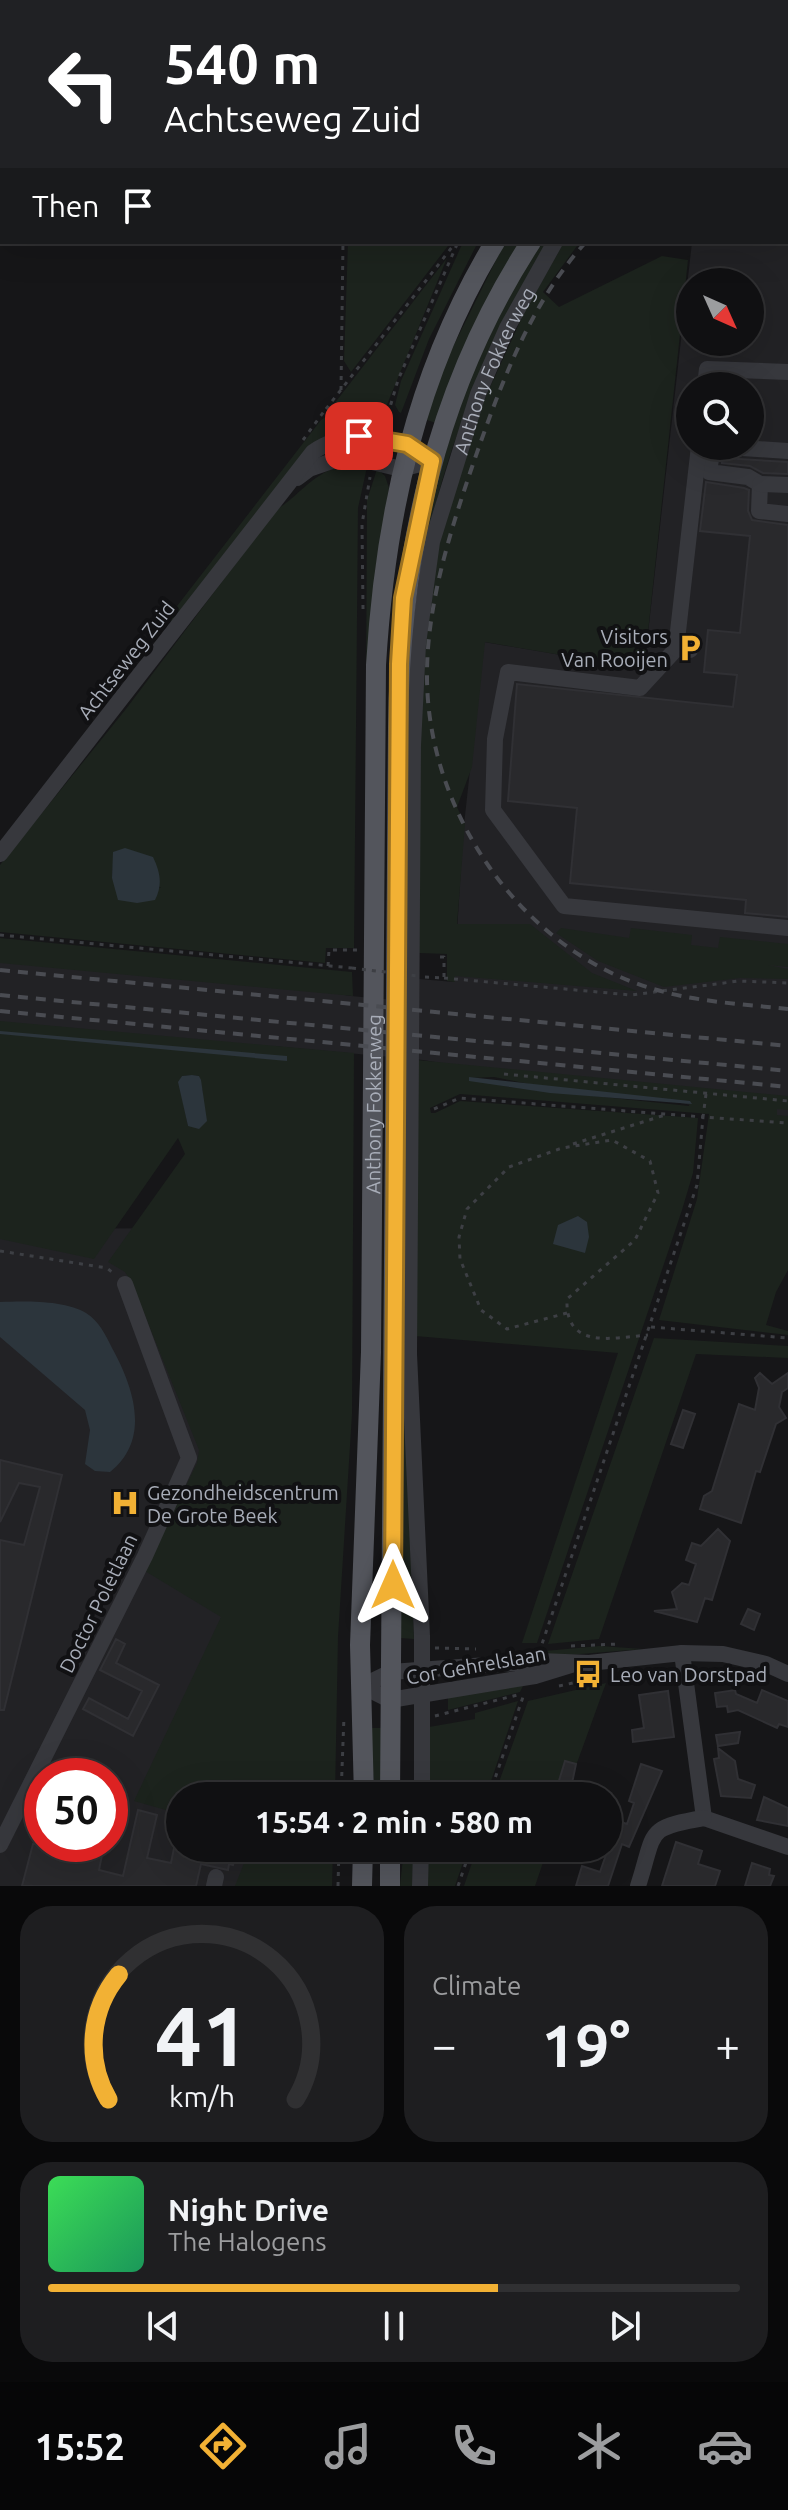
<!DOCTYPE html>
<meta charset="utf-8">
<style>
:root{--surface:#101012;--page:#1e1e20;--text:#f1f3f6;--muted:#9c9d9f;--line:#303032;--accent:#f2b134}
body{margin:0;font-family:Ubuntu,sans-serif;background:var(--page);color:var(--text);height:100vh;display:flex;flex-direction:column;font-size:30px;white-space:nowrap}
*{box-sizing:border-box;margin:0}
p{font-size:26px;color:var(--muted)}
.icon{flex:none;width:44px;height:44px;fill:none;stroke:currentColor;stroke-width:2;stroke-linecap:round;stroke-linejoin:round}
.map{position:relative;height:1886px;overflow:hidden}
.sheet{display:flex;flex-direction:column;gap:20px;padding:20px;background:#09090a;flex:1}
.sheet>*{flex:none}
.top-card{position:absolute;left:0px;top:0px;width:788px;height:244px;box-shadow:0 8px 32px #0002,0 0 0 2px var(--line);background:#202124;color:#fff;overflow:hidden}
.needle{width:52px;rotate:135deg}
.fabs{position:absolute;left:676px;top:268px;display:grid;gap:16px}
.fabs a{display:grid;place-items:center;width:88px;height:88px;border-radius:50%;background:var(--surface);box-shadow:0 8px 32px #0002,0 0 0 2px var(--line);font-size:40px}
.speed{position:absolute;left:24px;top:1758px;display:flex;gap:16px;font-size:40px;font-weight:700;text-align:center}
.speed>*{display:grid;place-content:center;width:104px;height:104px;border-radius:50%;background:var(--surface);box-shadow:0 8px 32px #0002,0 0 0 2px var(--line);line-height:1}
.speed .limit{border:12px solid #d22;background:#fff;color:#111}
.pin{position:absolute;display:grid;place-items:center;width:68px;height:68px;color:#fff;margin:-34px;border-radius:16px;box-shadow:0 4px 12px #0006}
.me{position:absolute;width:88px;margin:-44px;rotate:0deg;stroke-linejoin:round;filter:drop-shadow(0 0 6px #0008)}
.turn{display:flex;align-items:center;gap:28px;height:168px;padding:0 32px;font-size:36px}
.turn .icon{width:104px;height:104px;stroke-width:2.5}
.turn b{display:block;font-size:56px;line-height:68px}
.then{display:flex;align-items:center;height:76px;padding:0 32px;background:#0003;gap:16px;font-size:30px}
.big{font-size:60px;font-weight:700;line-height:1.1}
.sheet .card{flex:1;display:flex;flex-direction:column;justify-content:center;gap:12px;min-width:0;padding:0 28px;border-radius:32px;background:var(--page)}
.sheet .dial{align-items:center;gap:0}
.dial svg{height:208px;overflow:visible;fill:none;stroke:var(--line);stroke-width:7;stroke-linecap:round;text-anchor:middle}
.dial text{fill:var(--text);stroke:none}
.song{display:flex;align-items:center;gap:24px}
.cover{width:96px;height:96px;border-radius:12px;background:linear-gradient(135deg,hsl(130 70% 55%),hsl(150 70% 35%))}
.played{height:8px;border-radius:4px;background:linear-gradient(90deg,var(--accent) 65%,var(--line) 65%)}
.keys{display:flex;justify-content:space-around;direction:ltr}
.heat{display:flex;justify-content:space-between;align-items:center;font-size:44px;direction:ltr}
.sheet .tiles{flex:1;display:grid;gap:20px;grid-template-columns:1fr 1fr}
.card:last-child{grid-column:span 2}
.trip{position:absolute;left:166px;top:1782px;width:456px;height:80px;border-radius:40px;background:var(--surface);box-shadow:0 8px 32px #0002,0 0 0 2px var(--line);font-weight:700;line-height:80px;text-align:center}
.dock{display:flex;height:128px;justify-content:space-around;align-items:center;background:#060607;color:var(--muted)}
.dock .icon{width:56px;height:56px}
.dock .selected{color:var(--accent)}
.dock b{font-size:36px;color:var(--text)}
.map>svg:first-child{display:block}
.built{fill:#222225;fill-rule:evenodd}
.green{fill:#1c231d;fill-rule:evenodd}
.water{fill:#2c353c}
.building{fill:#29292c;stroke:#303034;stroke-width:2}
.lines{fill:none;stroke-linecap:round;stroke-linejoin:round}
.path{stroke:#3d3f44;stroke-width:3;stroke-dasharray:4 6;stroke-linecap:butt}
.minor{stroke:#37383d;stroke-width:16}
.major{stroke:#53555c;stroke-width:20}
.rail{stroke:#4a4c52;stroke-width:4;stroke-dasharray:10 8;stroke-linecap:butt}
.path-bridge{stroke:#3d3f44;stroke-width:3;stroke-dasharray:4 6;stroke-linecap:butt}
.route-casing{stroke:#9d7322;stroke-width:20}
.route{stroke:#f2b134;stroke-width:14}
.labels{text-anchor:middle;dominant-baseline:central;stroke-width:8;stroke-linejoin:round;paint-order:stroke}
.street-label{font-size:20px;fill:#a8adb8;stroke:#111113}
.poi-label{font-size:20px;fill:#a8adb8;stroke:#111113;text-anchor:start}
</style>
<div class="map">
<svg width="788" height="1886" viewBox="0 0 788 1886">
<rect width="100%" height="100%" fill="#161618"/>
<path class="built" d="M743,0H788V1121L423,1060L272,1046L0,1042V939L351,996L415,1002L419,979L454,982L463,834L484,642L644,669L692,242H786V2ZM690,282H750V342H690ZM690,386H750V446H690Z
M204,1228L298,1796H180V1848H285L272,1886H0V1229ZM42,1776H110V1844H42Z"/>
<path class="green" d="M358,0H637L358,2Z
M348,242H451L351,372L344,361Z
M463,242H478L429,339L401,413L399,412L395,405L401,381Z
M505,242H520L436,423L424,419L443,367Z
M540,242H547C497,342 451,424 429,535L424,533C442,461 462,390 494,323C508,295 525,269 540,242Z
M564,242H580L543,292L559,307L662,256L688,260L644,669L485,642L472,767L457,807L465,824L457,924H530L592,973L637,991L455,976V982L447,981V954L419,953V702L434,558L480,409L524,313Z
M447,258L386,407L335,406L334,404Z
M349,412L378,416L382,424L380,432L347,430L321,438L172,623L167,619L321,420L332,413Z
M338,467H367L358,508L354,948H326L325,963L0,932V865L126,709L276,510C299,496 311,475 338,467ZM114,852L161,888L112,878Z
M377,469L385,476L389,488L375,572L370,695L366,696L367,500Z
M561,928L629,938L631,928L692,935L691,945L718,948L720,937L788,944V967L768,965L788,969V979L740,978L664,987L598,961L556,933Z
M0,938L352,972L353,996L0,963Z
M0,1021L354,1053L352,1414L338,1637L335,1796H180V1814L134,1801L221,1617L145,1571L197,1463L199,1450L132,1283L125,1272L108,1262L185,1154L178,1138L94,1259L0,1239ZM192,1075L199,1076L203,1093L188,1126L179,1082L182,1076Z
M417,1060L788,1096V1110L777,1109V1115L788,1116V1270L776,1292L766,1325L788,1331V1335L659,1320L697,1199L709,1114L460,1094L430,1108L431,1113H435L460,1101L698,1118L693,1173L682,1210L537,1643H522L618,1353L415,1336ZM494,1077L549,1088L690,1101L689,1106L509,1087L469,1078Z
M402,1332L414,1639L400,1638Z
M654,1338L788,1346V1358L696,1354L599,1639L548,1644Z
M600,1646L643,1649L543,1657L545,1651Z
M525,1682L520,1692L448,1710V1697Z
M606,1683L565,1796H494L528,1701Z
M518,1701L486,1796H430L429,1727L475,1719V1713Z
M371,1728H383V1796H374Z
M250,1848H333L332,1886H235Z
M404,1848H414L412,1886H400Z
M429,1848H468L455,1886H427Z
M477,1848H548L535,1886H464Z"/>
<path class="water" d="M125,848L153,857C160,872 163,884 155,900L137,903L118,900L112,878L113,852Z
M0,1031L287,1056V1061L0,1034Z
M192,1075L199,1076L201,1080L207,1121L199,1129L188,1126L178,1082L182,1076Z
M469,1077L690,1101L692,1104L550,1093L469,1081Z
M578,1216L587,1222L589,1237L585,1253L553,1244L558,1225Z
M0,1302C25,1301 65,1300 86,1313C99,1321 105,1334 112,1348C133,1386 152,1439 110,1472L95,1471L85,1464L90,1430L85,1410L0,1337Z"/>
<path class="building" d="M722,458L788,462V474L763,473L750,466L722,463Z
M706,482L744,488L749,490L748,511L752,520L788,525V917L745,913L746,900L570,883L577,808L508,801L517,684L733,707L737,675L704,672L708,630L740,633L750,536L700,531Z
M760,1373L772,1384L788,1373V1388L782,1392L779,1407L786,1418L776,1424L760,1472L756,1471L741,1523L700,1509L704,1496L712,1491L739,1404L755,1410L759,1388L755,1378Z
M683,1410L695,1414L683,1448L671,1444Z
M0,1460L62,1475L4,1710H0V1540L24,1545L40,1487L19,1483L0,1522Z
M718,1529L730,1541L712,1600L705,1598L697,1622L654,1611L677,1609L672,1592L682,1583L689,1585L696,1564L686,1560L692,1543L701,1546Z
M748,1609L760,1614L754,1630L741,1624Z
M116,1639L125,1644L116,1663L159,1685L133,1736L83,1709L89,1698L128,1719L142,1691L100,1670Z
M735,1690L736,1694L757,1703L762,1690L788,1701V1727L779,1724L777,1728L738,1710L728,1712L727,1706L717,1707L715,1693Z
M668,1691L674,1737L633,1742L632,1730L644,1728L639,1695Z
M740,1732L738,1743L718,1746L716,1735Z
M718,1748L735,1761L738,1779L755,1785L751,1798L721,1796L714,1759L719,1758Z
M565,1761L576,1764L571,1788L558,1784Z
M641,1764L662,1771L629,1847L622,1844L608,1886H576L582,1866L600,1872L608,1849V1831L614,1832L618,1821L627,1824L634,1803L629,1801Z
M764,1797L788,1808V1826L757,1820Z
M138,1810L157,1815L147,1858L171,1863L174,1848H233L236,1852L233,1865L229,1864L228,1870L201,1864L196,1886H22L33,1844H77L103,1850L99,1870L123,1876Z
M676,1842L702,1851L698,1864L720,1871L715,1886H662Z
M752,1863L770,1869L769,1875L774,1876L770,1886H745Z"/>
<g class="lines">
<path class="path" d="M28,2V0
M348,2V0
M341,390L343,242
M326,409L456,242
M385,424L398,380L458,242
M303,440L325,410L388,414
M363,609L362,524L370,477
M0,935L352,968
M328,966L329,950H357
M425,977L444,978V957H435
M444,978L631,995L739,981L788,983
M504,1074L788,1101
M706,1094L703,1117L788,1123
M434,1109L460,1098L703,1117L697,1185L541,1647
M573,1144L665,1115
M0,1251L107,1268L113,1273
M567,1313L507,1329L481,1310L460,1259L459,1237L467,1209L509,1167L562,1148L612,1140L650,1161L658,1193L635,1240L567,1299C565,1350 612,1338 648,1335
M651,1327L788,1338
M571,1646L619,1644
M435,1648L476,1649
M559,1686L591,1679
M435,1716L521,1694
M341,1796L344,1716
M489,1796L524,1694
M338,1886L339,1848
M458,1886L471,1848"/>
<g class="minor">
<path d="M718,2L720,0"/>
<path d="M705,386L707,369L788,372"/>
<path d="M788,451L713,446L709,472L748,477L760,484L759,511L788,514"/>
<path d="M297,478L309,469L338,459L364,460L401,469L432,461"/>
<path d="M760,484L788,485"/>
<path d="M676,649L640,688L508,672L495,739L493,810L564,906L788,928"/>
<path d="M690,650L676,649L699,446"/>
<path d="M0,854L313,452C350,426 397,436 432,461"/>
<path d="M682,1653L704,1818L788,1847"/>
<path d="M574,1664L535,1676L390,1700L362,1686L391,1672L540,1661L589,1663L682,1653L723,1654L766,1664L788,1674"/>
<path id="s1" d="M422,1796V1636L409,1354L413,745L418,644L432,542L478,394L507,328L555,242"/>
<path d="M0,1845L145,1556L189,1458L125,1284"/>
<path d="M214,1886L216,1877"/>
<path d="M420,1886L421,1848"/>
<path d="M638,1886C656,1831 644,1828 704,1818"/>
</g>
<g class="major">
<path d="M657,2L658,0"/>
<path d="M693,2L695,0"/>
<path id="s2" d="M364,1796L360,1645L371,1352L376,665C385,515 416,372 495,242"/>
<path d="M390,1796L398,728C400,554 435,390 531,242"/>
<path d="M362,1886L363,1848"/>
<path d="M390,1886V1848"/>
</g>
<path class="rail" d="M781,2L782,0
M786,108L788,107
M586,242C529,304 499,389 472,467C450,532 427,605 427,674C426,809 519,948 650,988C695,1002 742,1004 788,1009
M0,970L788,1046
M0,995L788,1071
M0,1011L788,1087"/>
<path class="path-bridge" d="M352,968L418,976"/>
</g>
<g class="lines">
<defs>
<path id="route" d="M359,436L407,444L432,461L403,598L399,664L393,1585"/>
</defs>
<use href="#route" class="route-casing"/>
<use href="#route" class="route"/>
</g>
<defs>
<symbol id="parking-bare" viewBox="-9 -9 18 18"><path d="M-3.5-5.5H1a3.5 3.5 0 0 1 0 7H-1V5.5H-3.5ZM-1-3.4V-.6H.8a1.4 1.4 0 0 0 0-2.8Z" fill="#f2b134" stroke="#111113" stroke-width="2.5" paint-order="stroke"/></symbol>
<symbol id="hospital-bare" viewBox="-9 -9 18 18"><path d="M-5-5h3v3.5h4V-5h3V5h-3V1.5h-4V5h-3Z" fill="#f2b134" stroke="#111113" stroke-width="2.5" paint-order="stroke"/></symbol>
<symbol id="bus-bare" viewBox="-9 -9 18 18"><path d="M-5-6H5V4H4V6H2V4H-2V6H-4V4H-5ZM-3.5-4V0h7V-4ZM-3.5 1.2v1.5H-2V1.2ZM2 1.2v1.5H3.5V1.2Z" fill="#f2b134" stroke="#111113" stroke-width="2.5" paint-order="stroke"/></symbol>
</defs>
<g fill-rule="evenodd">
<use href="#parking-bare" x="670" y="628" width="40" height="40"/>
<use href="#hospital-bare" x="105" y="1483" width="40" height="40"/>
<use href="#bus-bare" x="568" y="1654" width="40" height="40"/>
</g>
<g class="labels">
<g class="street-label">
<text stroke="none"><textPath href="#s1" startOffset="1438">Anthony Fokkerweg</textPath></text>
<text transform="translate(126 660) rotate(-52)">Achtseweg Zuid</text>
<text stroke="none"><textPath href="#s2" startOffset="692">Anthony Fokkerweg</textPath></text>
<text transform="translate(98 1603) rotate(-64)">Doctor Poletlaan</text>
<text transform="translate(476 1665) rotate(-10)">Cor Gehrelslaan</text>
</g>
<g class="poi-label">
<text x="668" y="636" text-anchor="end">Visitors<tspan x="668" dy="23">Van Rooijen</tspan></text>
<text x="147" y="1492">Gezondheidscentrum<tspan x="147" dy="23">De Grote Beek</tspan></text>
<text x="610" y="1674">Leo van Dorstpad</text>
</g>
</g>
</svg>
<div class="fabs">
<a><svg class="needle" viewBox="-14 -14 28 28"><path d="M0-13l5 13h-10z" fill="#e53935"/><path d="M0 13l5-13h-10z" fill="#9c9d9f"/></svg></a>
<a><svg class="icon" aria-label="search" viewBox="0 0 24 24"><circle cx="10" cy="10" r="6"/><path d="M15 15l6 6"/></svg></a>
</div>
<div class="speed"><div class="limit">50</div></div>
<div class="pin" style="left:359px;top:436px;background:#d93025"><svg class="icon" aria-label="arrive" viewBox="0 0 24 24"><path d="M6 21V4h12l-3 4 3 4H6"/></svg></div>
<svg class="me" style="left:393px;top:1585px" viewBox="-20 -20 40 40"><path d="M0-17L14 15 0 8-14 15z" fill="#f2b134" stroke="#fff" stroke-width="4"/></svg>
<div class="trip">15:54 · 2 min · 580 m</div>
<div class="top-card">
<div class="turn"><svg class="icon" aria-label="left" viewBox="0 0 24 24"><path d="M17 20v-9H6M10 6l-5 5 5 5"/></svg><div><b>540 m</b>Achtseweg Zuid</div></div>
<div class="then">Then<svg class="icon" aria-label="arrive" viewBox="0 0 24 24"><path d="M6 21V4h12l-3 4 3 4H6"/></svg></div>
</div>
</div>
<section class="sheet">
<div class="tiles">
<div class="card dial"><svg viewBox="0 0 100 80">
<path d="M14 69A42 42 0 1 1 86 69"/>
<path d="M14 69A42 42 0 0 1 18 21" stroke="#f2b134"/>
<text x="50" y="56" font-size="32" font-weight="700">41</text>
<text x="50" y="72" font-size="11">km/h</text>
</svg></div>
<div class="card"><p>Climate</p>
<div class="heat"><a>−</a><b class="big">19°</b><a>+</a></div>
</div>
<div class="card">
<div class="song"><i class="cover"></i><div><b>Night Drive</b><p>The Halogens</p></div></div>
<div class="played"></div>
<div class="keys"><svg class="icon" aria-label="previous" viewBox="0 0 24 24"><path d="M18 5L8 12l10 7zM5 5v14"/></svg><svg class="icon" aria-label="pause" viewBox="0 0 24 24"><path d="M8 5v14M16 5v14"/></svg><svg class="icon" aria-label="next" viewBox="0 0 24 24"><path d="M6 5l10 7-10 7zM19 5v14"/></svg></div>
</div>
</div>
</section>
<nav class="dock">
<b>15:52</b>
<svg class="icon selected" aria-label="directions" viewBox="0 0 24 24"><path d="M12 3l9 9-9 9-9-9zM9 14v-3h6M13 9l2 2-2 2"/></svg>
<svg class="icon" aria-label="music" viewBox="0 0 24 24"><path d="M9 18V5l10-2v13"/><circle cx="6" cy="18" r="3"/><circle cx="16" cy="16" r="3"/></svg>
<svg class="icon" aria-label="phone" viewBox="0 0 24 24"><path d="M5 4h4l2 5-3 2q2 4 5 5l2-3 5 2v4C11 20 4 13 5 4z"/></svg>
<svg class="icon" aria-label="climate" viewBox="0 0 24 24"><path d="M12 3v18M4 7l16 10M4 17L20 7"/></svg>
<svg class="icon" aria-label="car" viewBox="0 0 24 24"><path d="M5 17H2v-5l4-1 3-4h7l3 4 3 1v5h-3M9 17h6M6 11h13"/><circle cx="7" cy="17" r="2"/><circle cx="17" cy="17" r="2"/></svg>
</nav>
